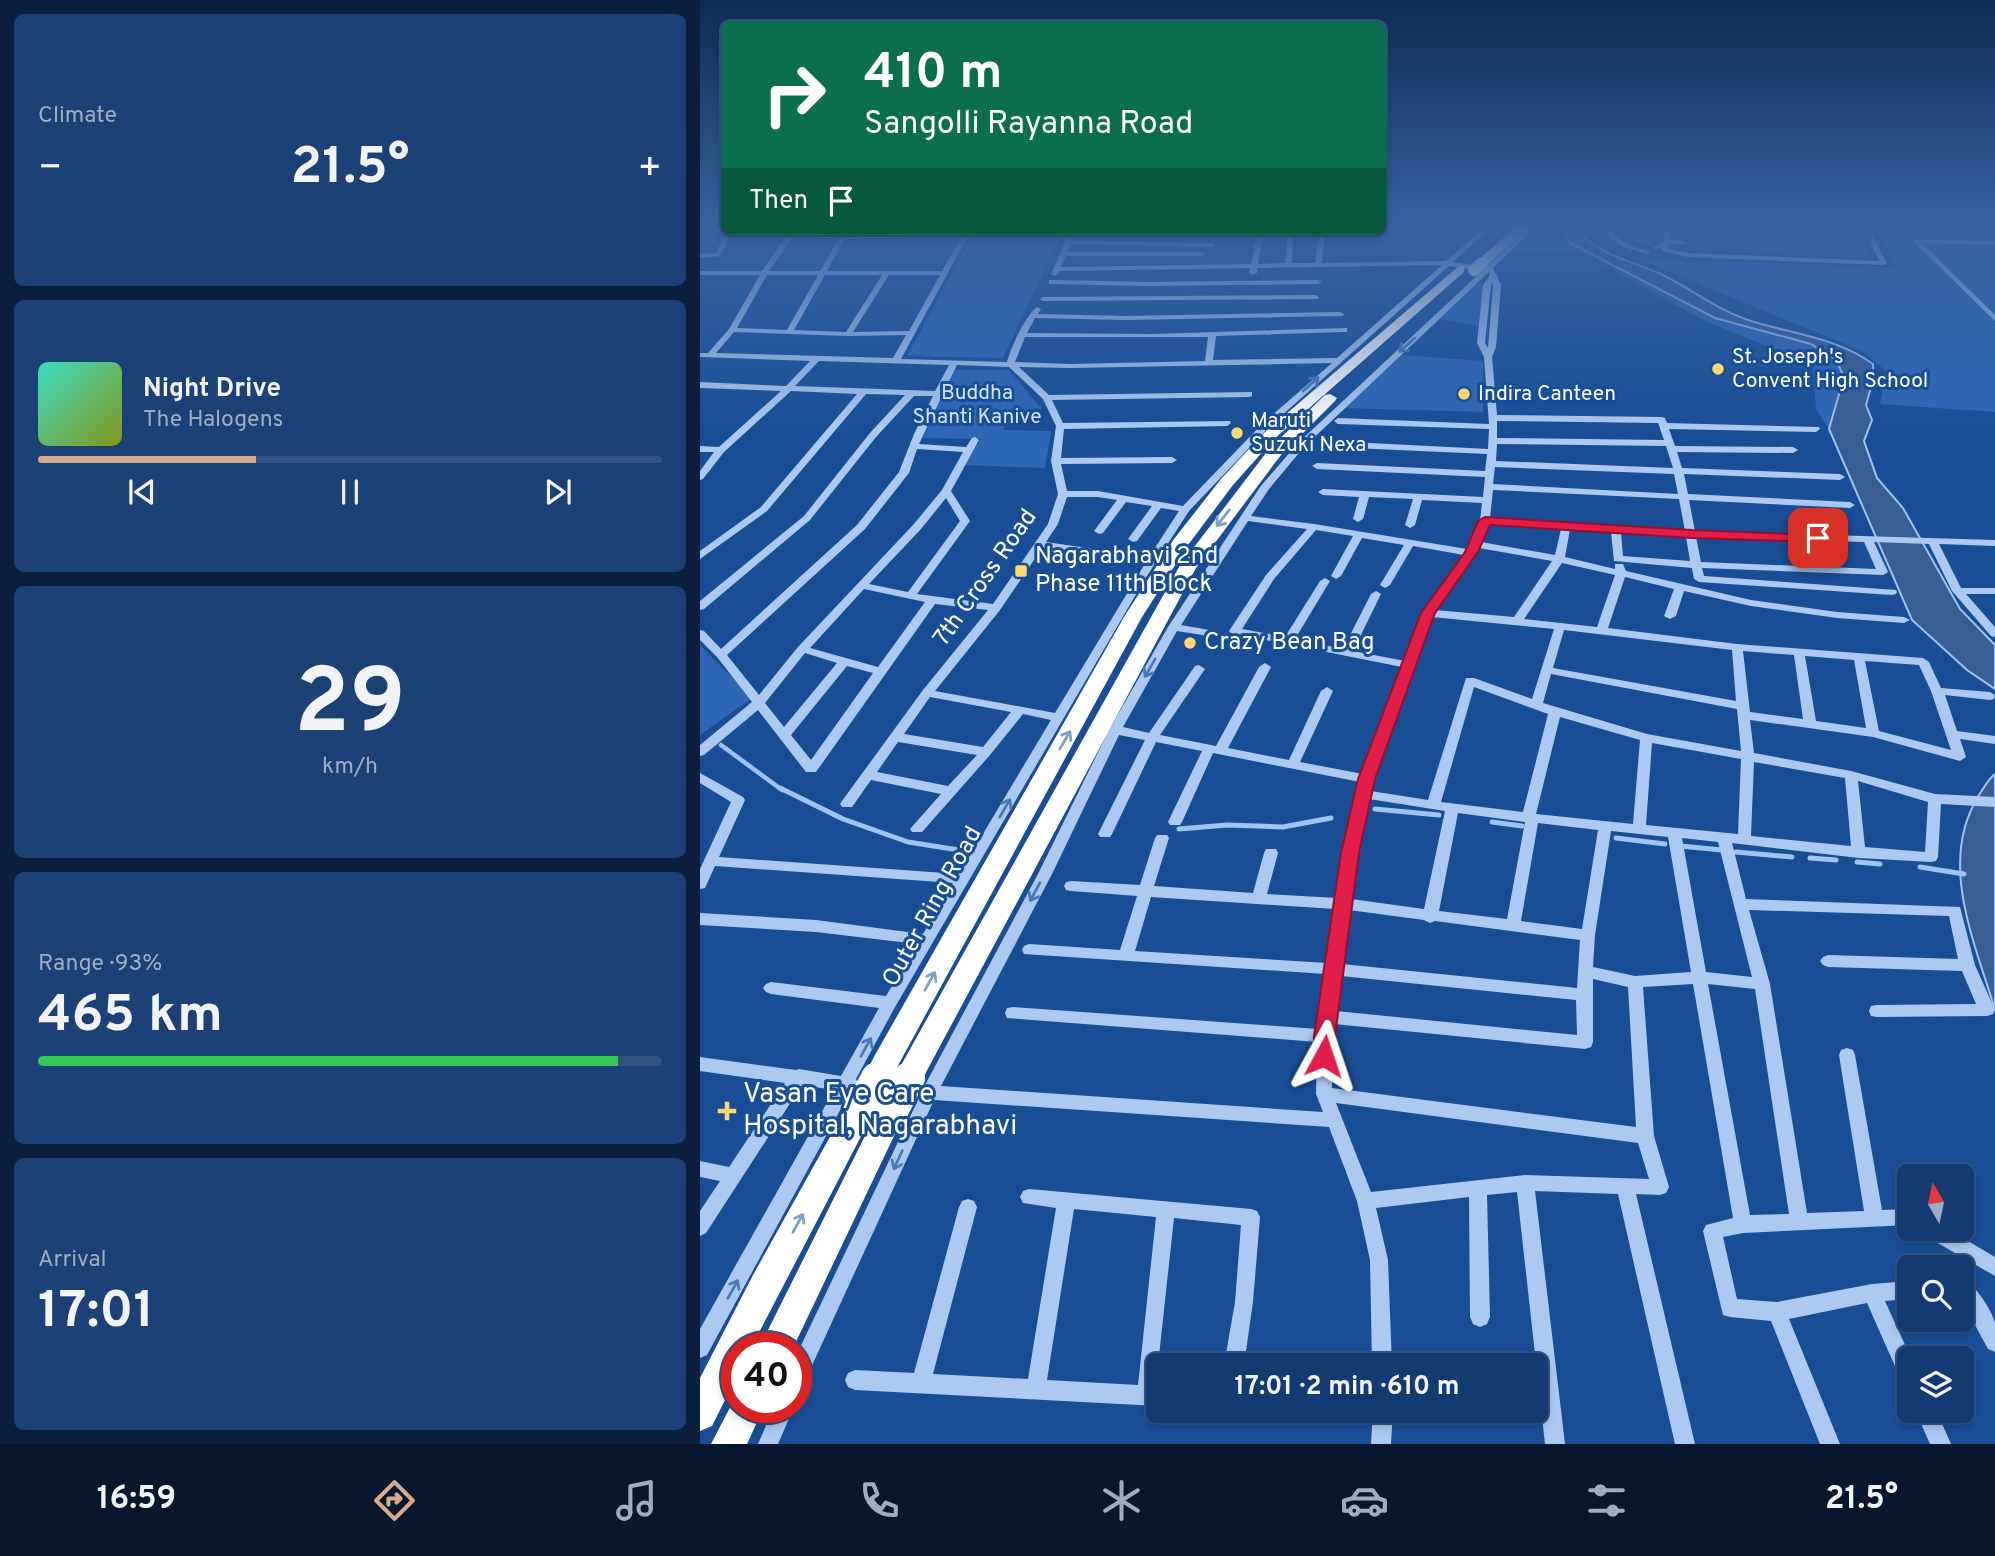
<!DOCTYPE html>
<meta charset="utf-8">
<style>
:root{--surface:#133a71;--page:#1c4176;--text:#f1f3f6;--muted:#9dadc3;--line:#325484;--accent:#d6ab8b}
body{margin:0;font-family:Overpass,sans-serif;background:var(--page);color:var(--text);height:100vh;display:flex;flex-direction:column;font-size:26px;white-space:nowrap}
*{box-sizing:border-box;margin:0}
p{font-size:23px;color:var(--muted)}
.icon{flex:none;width:38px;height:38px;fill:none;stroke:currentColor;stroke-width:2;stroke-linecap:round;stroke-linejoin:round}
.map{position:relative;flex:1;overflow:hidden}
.details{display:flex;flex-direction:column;gap:14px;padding:14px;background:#0a203e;width:700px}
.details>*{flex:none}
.top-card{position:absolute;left:21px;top:21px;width:665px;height:214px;border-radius:10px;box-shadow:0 4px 10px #0003,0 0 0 2px var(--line);background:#0b6e4f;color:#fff;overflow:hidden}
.needle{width:46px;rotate:351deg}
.tools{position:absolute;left:1197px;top:1164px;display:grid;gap:14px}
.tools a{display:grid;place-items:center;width:77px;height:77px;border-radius:10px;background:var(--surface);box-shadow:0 4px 10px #0003,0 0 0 2px var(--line);font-size:35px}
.speed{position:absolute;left:21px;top:1332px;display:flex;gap:14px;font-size:35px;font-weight:700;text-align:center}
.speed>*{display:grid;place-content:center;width:91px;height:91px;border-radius:50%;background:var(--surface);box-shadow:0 4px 10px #0003,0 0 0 2px var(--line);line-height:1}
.speed .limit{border:10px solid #d22;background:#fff;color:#111}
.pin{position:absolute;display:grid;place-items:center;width:60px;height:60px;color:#fff;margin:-30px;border-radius:14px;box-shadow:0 4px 10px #0006}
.me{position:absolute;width:77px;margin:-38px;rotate:5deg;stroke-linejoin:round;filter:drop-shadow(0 0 5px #0008)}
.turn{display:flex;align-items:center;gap:24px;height:147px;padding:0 28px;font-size:32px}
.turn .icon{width:91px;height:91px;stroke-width:2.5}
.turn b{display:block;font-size:49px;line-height:60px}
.then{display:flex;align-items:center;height:66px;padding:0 28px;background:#0003;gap:14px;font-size:26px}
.big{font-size:52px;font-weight:700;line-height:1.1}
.details .card{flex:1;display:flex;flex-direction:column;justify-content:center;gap:10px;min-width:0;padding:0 24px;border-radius:10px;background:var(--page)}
.details .dial{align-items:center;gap:0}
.dial b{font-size:91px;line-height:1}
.song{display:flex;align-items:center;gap:21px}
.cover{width:84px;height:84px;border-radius:10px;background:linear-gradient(135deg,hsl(170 70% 55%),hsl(70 70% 35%))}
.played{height:7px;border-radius:4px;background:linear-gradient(90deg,var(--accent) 35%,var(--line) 35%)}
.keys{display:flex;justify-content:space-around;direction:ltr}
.heat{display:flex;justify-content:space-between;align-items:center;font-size:38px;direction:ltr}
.charge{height:10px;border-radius:5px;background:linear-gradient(90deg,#34c759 93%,var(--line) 0)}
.trip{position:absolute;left:446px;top:1353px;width:402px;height:70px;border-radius:10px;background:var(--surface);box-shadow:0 4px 10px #0003,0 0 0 2px var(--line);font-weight:700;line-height:70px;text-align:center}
.tab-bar{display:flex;height:112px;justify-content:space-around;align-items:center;background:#08172d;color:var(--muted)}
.tab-bar .icon{width:49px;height:49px}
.tab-bar .current{color:var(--accent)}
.tab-bar b{font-size:32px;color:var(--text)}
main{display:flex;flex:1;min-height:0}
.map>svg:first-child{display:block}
.green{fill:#2d67b6}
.water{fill:#395e94;stroke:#9fc4f3;stroke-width:2}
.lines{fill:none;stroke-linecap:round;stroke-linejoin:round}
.stream-far2{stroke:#9fc4f3;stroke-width:2.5}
.stream-far1{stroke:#9fc4f3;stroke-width:4.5}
.stream{stroke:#9fc4f3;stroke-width:5}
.minor{fill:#accaf1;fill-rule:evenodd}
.highway{fill:#fff;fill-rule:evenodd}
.highway-bridge-far2{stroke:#fff;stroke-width:12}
.highway-bridge-far1{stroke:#fff;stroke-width:25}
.highway-bridge{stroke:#fff;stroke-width:32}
.wall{fill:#3564a2}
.oneway{stroke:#4c79b6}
.oneway2{stroke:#809ec6}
.route{fill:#e11d48;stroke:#92132f;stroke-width:2}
.poi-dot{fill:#ffd76c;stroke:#194e97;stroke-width:2.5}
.labels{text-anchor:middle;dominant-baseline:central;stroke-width:6;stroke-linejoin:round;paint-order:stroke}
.far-poi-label{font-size:21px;fill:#fff;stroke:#194e97;text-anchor:start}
.far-park-label{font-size:21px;fill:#d4e5fc;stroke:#194e97}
.poi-label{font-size:24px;fill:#fff;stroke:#194e97;text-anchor:start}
.street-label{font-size:24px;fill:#fff;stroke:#194e97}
.near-poi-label{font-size:28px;fill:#fff;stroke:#194e97;text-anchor:start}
</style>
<main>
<section class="details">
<div class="card"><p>Climate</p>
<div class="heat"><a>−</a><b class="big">21.5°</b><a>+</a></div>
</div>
<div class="card">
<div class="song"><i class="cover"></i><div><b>Night Drive</b><p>The Halogens</p></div></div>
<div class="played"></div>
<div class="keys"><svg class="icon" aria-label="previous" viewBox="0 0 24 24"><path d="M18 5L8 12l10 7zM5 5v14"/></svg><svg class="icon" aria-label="pause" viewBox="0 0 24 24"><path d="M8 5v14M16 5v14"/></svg><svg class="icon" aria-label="next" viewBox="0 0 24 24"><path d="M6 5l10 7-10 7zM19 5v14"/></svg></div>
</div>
<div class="card dial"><b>29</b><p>km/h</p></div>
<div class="card"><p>Range · 93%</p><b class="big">465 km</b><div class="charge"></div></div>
<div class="card"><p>Arrival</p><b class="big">17:01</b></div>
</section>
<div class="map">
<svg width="1295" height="1444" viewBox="0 0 1295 1444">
<rect width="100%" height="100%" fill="#194e97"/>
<path class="green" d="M838,228H864L870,243L1015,318L1111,344L1136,360L1144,377L1129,429L1116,410L1113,365L1007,322L883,253L812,252Z
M927,228H967L950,246L931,240L925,233Z
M1176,228H1295V412L1180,404L1186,371L1162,351L941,260L1197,267Z
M360,236L303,358L207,356L272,237Z
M778,283L783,284L779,326L740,319Z
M702,355L783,361V412L644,408Z
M255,370H309L342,409L311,412L303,430L351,431L345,468L264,465L281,439L223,438Z
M0,645L52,698L0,735Z"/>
<path class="water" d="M864,228H882V235C902,256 937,263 963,275C991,289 1018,310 1048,320C1091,334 1136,337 1173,364V380L1166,405L1172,420L1164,441L1177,478L1203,508L1260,609L1295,645V689L1267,670L1212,620L1129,429L1144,377L1136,360L1111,344L1015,318L870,243Z
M1295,774V1010C1275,942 1237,862 1279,795C1284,788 1288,779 1295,774Z"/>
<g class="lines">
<path class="stream-far2" d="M835,231L869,232"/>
<path class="stream-far1" d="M21,745L82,790"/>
<path class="stream" d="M80,788L143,819L208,842L265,851
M675,809L739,815
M792,822L822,826
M479,829L527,825L583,827L631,818
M916,838L965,844
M980,846L1022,850
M1036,852L1092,857
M1110,858L1136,860
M1157,862L1180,864
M1220,867L1264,874"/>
<path class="minor" d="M0,228H24V231H27L24,232L0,231Z
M784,228H791L753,262L786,267L828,228H835L793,268L801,285L796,347L792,357L797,415L962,417L965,418L967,423L1119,427L1120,429L1116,432L969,429L975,446L1093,447L1098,450L1093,453L977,452L982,468L1140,474L1145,477L1140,480L984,474L988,494L1150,502L1155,505L1150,508L989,500L995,531L1295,540V546L1239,544L1261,588H1295V594H1266L1295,627V637L1291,636L1252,591L1229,544L1174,542L1188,572L1183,575L1002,568L1004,576L1196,590L1197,592L1196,594L1192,595L999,582L994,579L992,568L914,561L911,532L870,529L865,557L915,569V564H923L926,571L1051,600L1137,612L1204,617L1210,620L1204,623L1137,618L1051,606L984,591L976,616L970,619L964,616L974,589L925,577L908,628L1037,644L1223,658L1229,662L1241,688L1290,692L1295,695L1294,699L1290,700L1245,695L1257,731L1295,736V744L1260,739L1266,757L1260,761L1173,737L1050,720L1054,753L1151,771L1235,794L1295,797V807L1241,804L1238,857L1236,861L1231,862L1159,858L1032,843L1046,899L1260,907L1275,965L1295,1010L1293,1014L1287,1016L1177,1017L1171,1016L1169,1011L1171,1006L1177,1005L1276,1004L1262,971L1128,967L1123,965L1120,961L1123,957L1128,955L1258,959L1249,916L1049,910L1070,984L1107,1213L1164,1211L1139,1055L1141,1050L1147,1048L1153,1050L1155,1055L1182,1210L1209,1209V1225L1043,1233L1023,1237L1037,1299L1077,1302L1172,1284L1209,1281V1299L1185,1301L1211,1358H1209V1385L1202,1382L1167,1303L1089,1319L1140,1444H1120L1071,1321L1030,1317L1023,1315L1003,1231L1006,1225L1033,1218L993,984L943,987L954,1136L969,1187L966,1193L960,1195L936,1194L995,1444H975L918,1194L835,1191L865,1444H845L817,1192L787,1195L790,1317L787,1324L780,1327L773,1324L770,1317L769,1197L676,1208L688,1260L692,1365H672L670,1260L657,1201L629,1127L234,1100L103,1385L96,1388V1356L219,1098L215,1092L217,1087L225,1085L339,872L409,730L468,627L560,487L598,443L782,271L749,266L569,427L489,511L445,579L195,1007L156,1079L160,1085L158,1090L150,1092L7,1355L0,1358V1329L134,1090L102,1085L6,1233L0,1236V1211L20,1181L0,1177V1161L29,1167L85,1083L0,1071V1057L96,1070L99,1069L141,1076L179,1008L71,994L66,992L63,988L66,984L71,982L186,996L217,944L116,932L0,925V913L116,920L223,934L253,883L15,866L5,888L0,889V869L31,802L0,783V773L43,797L45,800L19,857L259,874L351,720L323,714L290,755L222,832H212L210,829L241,794L171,780L152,807H142L140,804L142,801L223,690L288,610L235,604L116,772H106L58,710L4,755L0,756V745L52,702L17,657L0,640V630L4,631L21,649L157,525L199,472L214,434L233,396H214L176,437L110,520L4,609L0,610V601L104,516L170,433L205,395L166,394L67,511L0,559V551L61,507L157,394L91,391L24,452L3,479L0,480V471L14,452H0V446L19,447L81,391L0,388V382L86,386L110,361L0,357V353H8L29,329L60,275H0V271H62L87,235L49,233L46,231H97L140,235L143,231H149L147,235L265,231L511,232L514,234L511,236L369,234L371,240L512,243L515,245L512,247L371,244L367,252H502L505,254L502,256H366L361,267L551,264L558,231L564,232L558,264L585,263L588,234L591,232L594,234L592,263H615L619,233L622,231L625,233L622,263L746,261ZM362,234L365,242L351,274L355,276L360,271L550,268L549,273L553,275L557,273V268L742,265L637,358L513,360L516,336L644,332H647V328L452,334L327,333L335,318L426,320L643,316L644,314L640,312L426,316L338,314L341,309L337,307C325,316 311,347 307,362L201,359L268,236ZM94,236L138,239L120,271H69ZM262,236L242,271H127L145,239ZM789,272L790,275L783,285L777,343L784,357L789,424L638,418L634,421L638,424L789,429L788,449L630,441L625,444L630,447L787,454L785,471L617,463L612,466L617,469L785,477L783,497L623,489L618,492L623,495L659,497L653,519L658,522L663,519L669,497L713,499L705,525L710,528L715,525L722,500L782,503L780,521L767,549L614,524L551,516L569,489L604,447ZM67,275H118L87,330L37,328ZM125,275H182L146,332L94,330ZM189,275H240L209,331L153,332ZM793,282V285L788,348L785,343L791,285ZM34,332L148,336L206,335L193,358L16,353ZM325,337H508L505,361L370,364L315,362ZM119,361L249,365L235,391L95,386ZM632,363L563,423L483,506L398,491H367L361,464L472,463L477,460L472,457L361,458L364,429L527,426L531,423L530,421L363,423L352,400L549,397L552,396V392L349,395L319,367L370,368ZM257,365L309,367L343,399L356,426L351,461L358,494L348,524L293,604L217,594L270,521L251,491L279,440L275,437L272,438L266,447L219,444ZM797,421L958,423L964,440L797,438ZM797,444L966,446L973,468L796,461ZM217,449L263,452L242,490L213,525L98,647L59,695L27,655L165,529L209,473ZM795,467L974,474L978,494L793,484ZM793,490L979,499L985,531L790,518ZM367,497H398L417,500L394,531L399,534L403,533L426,502L452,506L428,539L433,542L437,541L461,508L479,511L449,557L346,542L358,524ZM246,498L260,521L208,592L169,584L221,529ZM548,521L607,529L566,575L529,631L531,633L702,667L663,774L600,762L633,691L627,687L621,691L589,760L528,748L571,667L565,663L559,667L516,746L460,735L505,669L499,665L495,666L449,733L423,727L477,631L515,637L521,634L515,631L481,625ZM789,524L861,529L855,555L781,542ZM616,530L653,536L631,576L636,579L641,576L662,538L704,545L680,585L685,588L690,585L713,546L764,555L723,613L705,661L653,651L681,594L676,591L671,594L643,649L595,639L630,581L625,578L620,581L585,637L542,629L574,579ZM921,533L986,537L990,561L923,556ZM996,537L1164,542L1176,569L1001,562ZM342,548L446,562L355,713L235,691L300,610ZM779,548L852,561L814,617L735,610ZM862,563L915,575L897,627L824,619ZM164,589L225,602L178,667L110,648ZM732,617L854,629L832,699L774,678H766L728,800L671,791ZM864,630L1032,650L1036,701L853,668ZM1043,651L1094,655L1103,719L1050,712ZM105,653L137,663L84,727L65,703ZM1105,656L1154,660L1166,728L1116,721ZM1165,661L1219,665L1231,691L1251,750L1179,731ZM147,666L173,673L111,760L91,735ZM851,674L1037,709L1041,751L947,734L843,703ZM774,687L848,714L823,812L741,802ZM230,697L311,712L283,747L204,734ZM860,717L940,740L933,824L836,814ZM419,735L445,740L398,834L400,837H410L412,834L456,742L502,751L468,822L470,825H480L482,822L513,753L660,782L643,853L637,898L567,894L578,853L576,849H566L564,853L553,893L454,886L469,838L467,835H457L455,838L440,885L371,881L366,882L364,886L366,890L371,891L437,896L420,950L329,944L324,946L322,950L324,954L626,974L618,1029L313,1007L307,1008L305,1013L307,1018L617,1042L616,1094L623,1112L241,1086L353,872ZM198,742L277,755L248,786L177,772ZM952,743L1041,759L1038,834L946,825ZM1054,762L1145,778L1151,846L1051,836ZM1158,781L1228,802L1225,852L1165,847ZM669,799L745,811L724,909L651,899L657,853ZM758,813L825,822L807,919L739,911ZM838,823L898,830L882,929L821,921ZM911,831L968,837L991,972L935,976L893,967L895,935ZM982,838L1018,842L1052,977L1006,972ZM451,897L635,909L628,963L435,951ZM649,910L724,920L730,923L735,921L880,940L877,988L642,964ZM641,976L876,1000L877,1035L636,1011ZM893,979L928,987L936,1127L632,1088L634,1024L885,1049L891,1047L893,1042ZM1008,984L1055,989L1089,1214L1050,1215ZM636,1103L938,1143L949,1179L825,1175L671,1192Z
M907,228H913L914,235L928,245L950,252L947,254L924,247L909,237Z
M966,228L972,229L970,240L1001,241L1004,243L1001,245L969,244L968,249L988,253L1179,261L1163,228H1169L1187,263L1184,265L988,257L962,251L961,248L953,249V247L963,242Z
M27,231H33L20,256L0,258V254L16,253Z
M1216,239L1295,241V245L1222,243L1295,315V321L1214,242L1213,241Z
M352,280L448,282L618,280L622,282L618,284L448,286L349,284V280Z
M615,295L619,297L618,299L343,301L339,299L343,297Z
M329,1189L551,1209L557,1211L560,1217L553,1302L544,1365H524L535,1302L541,1225L474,1218L458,1365V1406L155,1390L148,1387L145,1380L148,1373L155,1370L214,1373L259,1207L262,1201L268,1199L274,1201L277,1207L233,1374L328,1379L356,1208L323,1203L320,1197L323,1191ZM374,1209L456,1217L438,1385L347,1380Z
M1219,1228H1246L1295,1257V1276L1222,1234Z
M1262,1278C1274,1283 1292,1310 1295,1323C1295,1331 1295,1343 1295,1352L1288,1349L1262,1301Z
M74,1407H94L78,1444H58Z
M673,1410H693L691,1444H671Z
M1215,1410H1236L1251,1444H1230Z"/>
<path class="highway" d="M815,228H828L786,266H778V260Z
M760,265L764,266V272L574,439L533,485L488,545L442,617L195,1071L185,1075L175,1071L171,1063L175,1055L424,617L474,539L521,479L564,433Z
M630,394L637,398L635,401L581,455L496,568L224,1076L214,1080L204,1076L200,1068L204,1060L479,567L569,449L625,395Z
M160,1097L170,1101L174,1110L170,1119L51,1348H37V1376L12,1426L0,1431V1378L53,1275L150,1101Z
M190,1102L200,1106L204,1115L93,1348H59L180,1106Z
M37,1394V1407H64L47,1444H11Z"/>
<path class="highway-bridge-far2" d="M774,270L782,263"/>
<path class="highway-bridge-far1" d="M176,1080L185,1063
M208,1080L214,1068"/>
<path class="highway-bridge" d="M160,1110L177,1078
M190,1115L209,1078"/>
</g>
<path class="wall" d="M982,228H1174L1167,258L988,250L985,247L987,238H983L981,233Z"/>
<defs><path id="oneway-shaft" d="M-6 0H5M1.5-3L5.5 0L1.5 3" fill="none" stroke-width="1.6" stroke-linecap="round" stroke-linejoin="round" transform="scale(1.75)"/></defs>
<g class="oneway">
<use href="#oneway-shaft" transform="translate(707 345) rotate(138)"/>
<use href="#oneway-shaft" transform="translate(611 384) rotate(-42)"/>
<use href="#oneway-shaft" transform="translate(450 668) rotate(120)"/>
<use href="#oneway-shaft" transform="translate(305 808) rotate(-60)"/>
<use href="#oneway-shaft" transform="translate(335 892) rotate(118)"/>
<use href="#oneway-shaft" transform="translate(166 1047) rotate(-61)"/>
<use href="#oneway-shaft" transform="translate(198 1160) rotate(115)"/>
<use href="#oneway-shaft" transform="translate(33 1289) rotate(-61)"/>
</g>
<g class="oneway2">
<use href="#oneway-shaft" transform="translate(523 518) rotate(128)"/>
<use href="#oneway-shaft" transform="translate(365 740) rotate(-60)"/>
<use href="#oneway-shaft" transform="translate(230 981) rotate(-61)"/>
<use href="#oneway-shaft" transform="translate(98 1223) rotate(-61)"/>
</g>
<linearGradient id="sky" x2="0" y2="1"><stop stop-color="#0e2b53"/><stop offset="0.53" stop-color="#3863a1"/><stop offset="1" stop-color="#3863a1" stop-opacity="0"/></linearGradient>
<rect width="1295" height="430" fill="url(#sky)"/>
<path class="route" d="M785,517L992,530L1118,535L1125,538L1118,542L992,538L790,525L778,552L735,613L675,779L659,853L635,1036V1056L632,1062L624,1064L617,1062L614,1056V1036L641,853L658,779L721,613L765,552L778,521Z"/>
<g class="poi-dot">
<circle cx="1018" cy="369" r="7"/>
<circle cx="764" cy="394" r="7"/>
<circle cx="537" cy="433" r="7"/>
<rect x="314" y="564" width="14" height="14" rx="3.5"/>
<circle cx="490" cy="643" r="7"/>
<path d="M23.5 1100.5h7v7h7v7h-7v7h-7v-7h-7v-7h7z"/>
</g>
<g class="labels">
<g class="far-poi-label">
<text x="1032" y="357">St. Joseph's<tspan x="1032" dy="24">Convent High School</tspan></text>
<text x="778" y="394">Indira Canteen</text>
<text x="551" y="421">Maruti<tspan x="551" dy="24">Suzuki Nexa</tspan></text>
</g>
<g class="far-park-label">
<text x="277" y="393">Buddha<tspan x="277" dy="24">Shanti Kanive</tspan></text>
</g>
<g class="poi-label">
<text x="335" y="557">Nagarabhavi 2nd<tspan x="335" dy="28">Phase 11th Block</tspan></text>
<text x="504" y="643">Crazy Bean Bag</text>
</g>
<g class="street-label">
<text transform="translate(286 578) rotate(-55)">7th Cross Road</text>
<text transform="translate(233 907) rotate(-61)">Outer Ring Road</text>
</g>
<g class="near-poi-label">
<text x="43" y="1095">Vasan Eye Care<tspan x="43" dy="32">Hospital, Nagarabhavi</tspan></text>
</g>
</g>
</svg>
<div class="tools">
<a><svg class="needle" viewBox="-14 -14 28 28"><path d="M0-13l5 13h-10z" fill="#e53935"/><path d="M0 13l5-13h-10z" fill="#9dadc3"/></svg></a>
<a><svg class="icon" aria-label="search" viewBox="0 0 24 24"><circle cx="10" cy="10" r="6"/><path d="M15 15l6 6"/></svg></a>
<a><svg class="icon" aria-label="layers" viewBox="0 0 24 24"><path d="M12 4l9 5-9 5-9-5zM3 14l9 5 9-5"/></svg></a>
</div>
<div class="speed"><div class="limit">40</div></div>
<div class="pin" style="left:1118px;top:538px;background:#d93025"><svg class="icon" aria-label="arrive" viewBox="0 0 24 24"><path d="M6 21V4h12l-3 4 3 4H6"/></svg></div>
<svg class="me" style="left:624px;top:1056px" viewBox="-20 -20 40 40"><path d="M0-17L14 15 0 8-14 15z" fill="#e11d48" stroke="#fff" stroke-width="4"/></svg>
<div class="trip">17:01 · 2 min · 610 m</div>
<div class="top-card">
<div class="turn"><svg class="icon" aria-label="right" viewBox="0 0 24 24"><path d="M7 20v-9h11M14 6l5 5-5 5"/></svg><div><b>410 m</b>Sangolli Rayanna Road</div></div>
<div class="then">Then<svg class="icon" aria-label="arrive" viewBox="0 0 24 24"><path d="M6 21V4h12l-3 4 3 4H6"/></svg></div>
</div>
</div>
</main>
<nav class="tab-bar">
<b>16:59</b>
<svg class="icon current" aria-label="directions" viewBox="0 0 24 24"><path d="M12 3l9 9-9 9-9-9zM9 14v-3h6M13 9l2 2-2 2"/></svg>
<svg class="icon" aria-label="music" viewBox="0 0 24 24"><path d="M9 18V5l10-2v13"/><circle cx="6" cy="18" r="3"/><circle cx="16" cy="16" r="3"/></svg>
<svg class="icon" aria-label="phone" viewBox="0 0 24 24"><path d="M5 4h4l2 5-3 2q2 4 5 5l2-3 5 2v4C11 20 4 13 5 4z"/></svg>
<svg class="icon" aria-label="climate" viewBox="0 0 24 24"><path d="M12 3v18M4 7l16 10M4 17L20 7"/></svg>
<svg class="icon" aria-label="car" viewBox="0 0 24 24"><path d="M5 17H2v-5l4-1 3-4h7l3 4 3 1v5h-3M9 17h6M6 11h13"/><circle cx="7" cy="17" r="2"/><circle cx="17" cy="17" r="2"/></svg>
<svg class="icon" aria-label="filters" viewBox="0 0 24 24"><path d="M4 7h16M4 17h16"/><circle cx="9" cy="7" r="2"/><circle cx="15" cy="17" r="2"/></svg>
<b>21.5°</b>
</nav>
